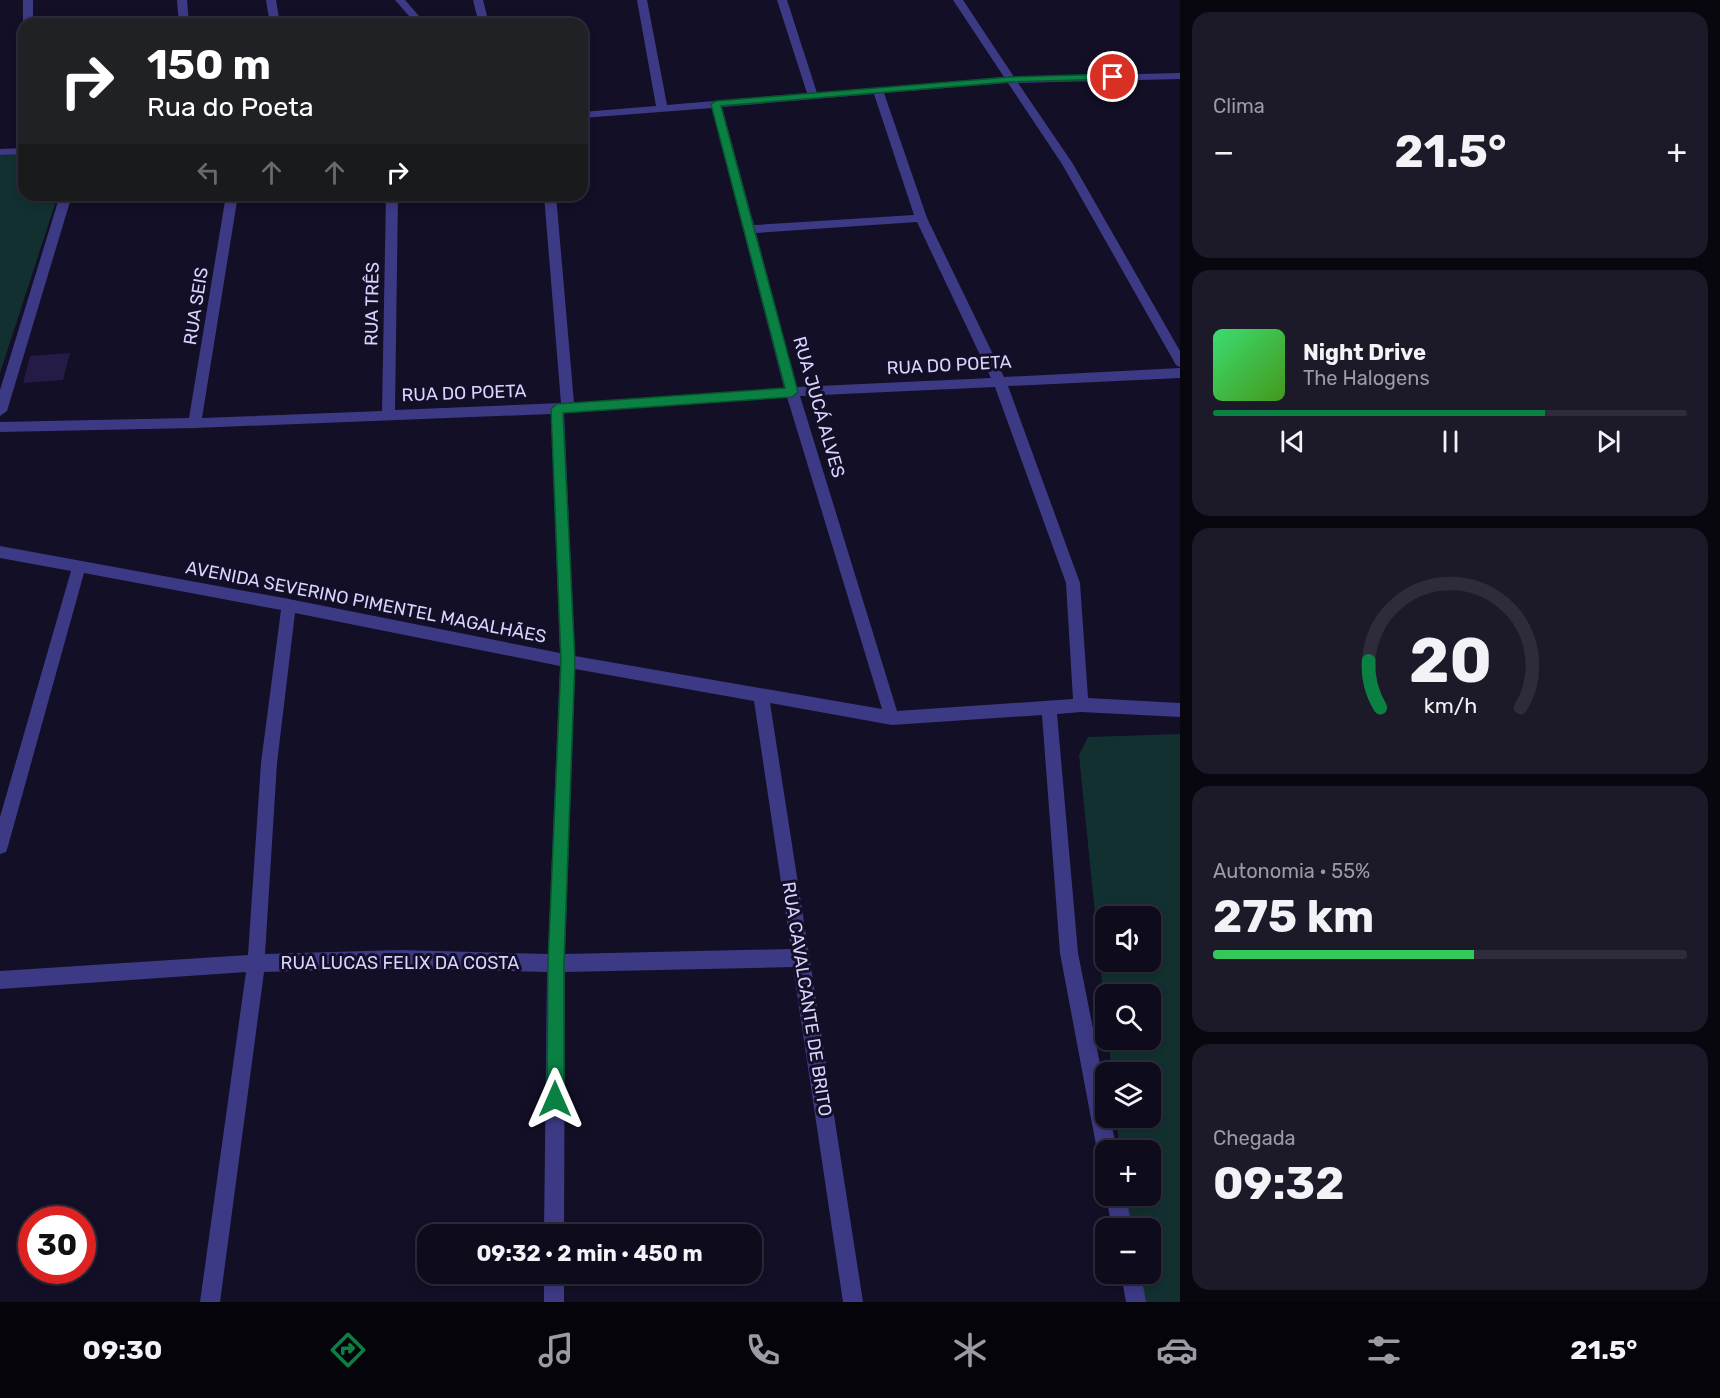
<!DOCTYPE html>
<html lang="pt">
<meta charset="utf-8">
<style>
:root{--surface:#0e0b1c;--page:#1c1929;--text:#f1f3f6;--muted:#9b9ba3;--line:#2e2b3b;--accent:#0b8043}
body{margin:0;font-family:Rubik,sans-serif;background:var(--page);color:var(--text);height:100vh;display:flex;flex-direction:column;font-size:22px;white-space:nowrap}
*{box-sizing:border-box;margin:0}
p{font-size:20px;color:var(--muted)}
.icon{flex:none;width:33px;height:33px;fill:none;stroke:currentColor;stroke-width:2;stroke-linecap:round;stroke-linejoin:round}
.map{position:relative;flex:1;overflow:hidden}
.details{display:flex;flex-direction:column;gap:12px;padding:12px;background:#08060f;width:540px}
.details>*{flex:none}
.guide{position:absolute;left:18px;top:18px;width:570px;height:183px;border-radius:18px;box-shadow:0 3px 9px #0003,0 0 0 2px var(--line);background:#202124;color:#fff;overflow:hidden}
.tools{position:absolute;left:1095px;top:906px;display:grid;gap:12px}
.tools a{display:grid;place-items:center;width:66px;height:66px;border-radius:12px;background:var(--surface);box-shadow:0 3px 9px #0003,0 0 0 2px var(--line);font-size:30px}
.speed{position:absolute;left:18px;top:1206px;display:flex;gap:12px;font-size:30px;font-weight:700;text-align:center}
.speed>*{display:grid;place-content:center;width:78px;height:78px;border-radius:50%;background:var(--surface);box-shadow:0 3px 9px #0003,0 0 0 2px var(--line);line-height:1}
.speed .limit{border:9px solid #d22;background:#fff;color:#111}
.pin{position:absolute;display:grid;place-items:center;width:51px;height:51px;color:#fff;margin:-26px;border:3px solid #fff;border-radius:50%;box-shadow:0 2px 6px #0007}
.me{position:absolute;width:66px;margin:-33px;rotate:0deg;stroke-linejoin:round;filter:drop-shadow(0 0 4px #0008)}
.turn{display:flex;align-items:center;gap:21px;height:126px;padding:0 30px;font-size:27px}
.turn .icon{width:78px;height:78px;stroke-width:2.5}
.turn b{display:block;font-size:42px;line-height:51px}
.lanes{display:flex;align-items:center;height:57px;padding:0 30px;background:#0003;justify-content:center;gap:30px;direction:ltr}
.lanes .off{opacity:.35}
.big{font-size:45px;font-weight:700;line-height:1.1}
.details .card{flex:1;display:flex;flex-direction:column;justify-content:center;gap:9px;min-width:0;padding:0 21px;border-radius:18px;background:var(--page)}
.details .dial{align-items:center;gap:0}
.dial svg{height:156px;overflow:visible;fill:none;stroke:var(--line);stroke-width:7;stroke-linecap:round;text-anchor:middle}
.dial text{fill:var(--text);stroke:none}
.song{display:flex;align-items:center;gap:18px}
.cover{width:72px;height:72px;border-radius:9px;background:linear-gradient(135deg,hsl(140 70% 55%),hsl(100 70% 35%))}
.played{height:6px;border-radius:3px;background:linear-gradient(90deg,var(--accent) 70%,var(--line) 70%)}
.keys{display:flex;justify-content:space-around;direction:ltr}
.heat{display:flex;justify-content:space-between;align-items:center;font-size:33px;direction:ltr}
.charge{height:9px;border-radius:4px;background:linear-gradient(90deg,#34c759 55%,var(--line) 0)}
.trip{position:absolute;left:417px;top:1224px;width:345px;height:60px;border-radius:18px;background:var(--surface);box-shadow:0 3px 9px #0003,0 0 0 2px var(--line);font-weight:700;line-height:60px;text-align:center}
.menu{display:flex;height:96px;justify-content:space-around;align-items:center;background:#06040b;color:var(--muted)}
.menu .icon{width:42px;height:42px}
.menu .selected{color:var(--accent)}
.menu b{font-size:27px;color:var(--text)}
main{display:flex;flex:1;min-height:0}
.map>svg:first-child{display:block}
.green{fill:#12302f;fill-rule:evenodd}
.building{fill:#241b47}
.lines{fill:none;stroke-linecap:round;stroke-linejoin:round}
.street{fill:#3d3a85;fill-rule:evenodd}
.route{fill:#0b8043;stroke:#07532c;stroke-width:1.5}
.labels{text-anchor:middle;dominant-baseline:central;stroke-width:6;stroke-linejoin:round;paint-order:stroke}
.street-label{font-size:18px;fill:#d9d4ff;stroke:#130f26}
</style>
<main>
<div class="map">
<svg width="1180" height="1302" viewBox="0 0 1180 1302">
<rect width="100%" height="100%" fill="#130f26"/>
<path class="green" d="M24,153V195H58L0,373V155Z
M1180,734V1302H1136L1133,1274H1150V1228H1128L1124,1196H1150V1150H1120L1116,1118H1150V1072H1112L1108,1040H1150V994H1106L1105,1013L1079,755L1088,737ZM1106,916H1150V962H1106Z"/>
<path class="building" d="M70,353L63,380L23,383L30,356Z"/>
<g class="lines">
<path class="street" d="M23,0H33V24H23Z
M177,0H187L189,24H179Z
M266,0H276L280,24H270Z
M395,0H405L426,24H416Z
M473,0H483L489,24H479Z
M637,0H647L667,105L807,93L777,0H787L817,93L1004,77L953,0H963L1014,77L1180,73V79L1018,83L1073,164L1180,351V367L1176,365L1062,164L1008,83L884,93L927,218L1004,377L1180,368V378L1008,386L1080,583L1088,698L1180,703V717L1081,712L1057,714L1078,953L1106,1094V1118H1110L1117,1150H1106V1159L1100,1157L1097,1150L1060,953L1042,715L892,725L770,703L863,1302H843L793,967L565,972L564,1234H544L547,972L400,968L264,972L220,1302H200L246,972L0,989V971L248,955L261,763L281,610L84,573L8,846L6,852L0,854V817L71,571L0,558V546L289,599L560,653L551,414L195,428L0,432V422L189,418L226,195H238L202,418L382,411L386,195H398L395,410L561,403L544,195H556L574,403L784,388L712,108L582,118V112L656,106ZM874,94L914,215L754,225L722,107ZM917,222L991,378L797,387L756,233ZM995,387L1066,583L1073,699L897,711L800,396ZM787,397L882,709L575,656L564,413ZM295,613L560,666L548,954L400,950L265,954L277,763ZM575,669L754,701L791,949L565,954Z
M24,148V154L0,155V149Z
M60,195H72L7,411L0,416V390Z
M1106,1196H1126L1132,1228H1112Z
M544,1274H564V1302H544Z
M1121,1274H1141L1146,1302H1126Z"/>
</g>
<path class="route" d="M1113,74L1118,77L1116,79L1010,82L721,106L798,392L792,397L563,413L575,661L564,963V1099L561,1105L555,1107L549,1105L547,1099L548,963L561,661L551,409L557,404L785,388L711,104L716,101L1010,77Z"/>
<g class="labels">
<g class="street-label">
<text transform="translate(372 304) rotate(-89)">RUA TRÊS</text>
<text transform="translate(196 306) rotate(-81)">RUA SEIS</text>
<text transform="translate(949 365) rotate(-3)">RUA DO POETA</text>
<text transform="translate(464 393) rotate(-2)">RUA DO POETA</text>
<text transform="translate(819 407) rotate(74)">RUA JUCÁ ALVES</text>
<text transform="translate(366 602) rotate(11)">AVENIDA SEVERINO PIMENTEL MAGALHÃES</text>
<text x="400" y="963">RUA LUCAS FELIX DA COSTA</text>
<text transform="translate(807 999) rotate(81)">RUA CAVALCANTE DE BRITO</text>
</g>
</g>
</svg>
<div class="tools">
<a><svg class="icon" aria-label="sound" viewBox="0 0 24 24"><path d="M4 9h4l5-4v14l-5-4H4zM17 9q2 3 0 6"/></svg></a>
<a><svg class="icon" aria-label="search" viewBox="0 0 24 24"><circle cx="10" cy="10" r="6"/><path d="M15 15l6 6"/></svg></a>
<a><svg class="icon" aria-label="layers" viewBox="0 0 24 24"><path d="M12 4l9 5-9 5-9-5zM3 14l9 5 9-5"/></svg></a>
<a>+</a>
<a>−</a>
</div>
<div class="speed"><div class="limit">30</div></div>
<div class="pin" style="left:1113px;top:77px;background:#d93025"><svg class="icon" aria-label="arrive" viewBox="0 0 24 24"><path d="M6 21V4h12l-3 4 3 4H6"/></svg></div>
<svg class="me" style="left:555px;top:1099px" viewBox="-20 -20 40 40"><path d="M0-17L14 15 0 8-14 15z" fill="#0b8043" stroke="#fff" stroke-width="4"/></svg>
<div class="trip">09:32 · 2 min · 450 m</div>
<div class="guide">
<div class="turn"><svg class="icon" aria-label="right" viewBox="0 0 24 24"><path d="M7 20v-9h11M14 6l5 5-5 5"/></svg><div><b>150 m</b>Rua do Poeta</div></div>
<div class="lanes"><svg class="icon off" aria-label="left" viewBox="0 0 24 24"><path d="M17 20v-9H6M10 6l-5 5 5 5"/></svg><svg class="icon off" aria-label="ahead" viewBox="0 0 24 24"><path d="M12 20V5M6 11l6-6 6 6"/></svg><svg class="icon off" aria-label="ahead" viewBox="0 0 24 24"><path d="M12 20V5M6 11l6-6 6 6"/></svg><svg class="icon" aria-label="right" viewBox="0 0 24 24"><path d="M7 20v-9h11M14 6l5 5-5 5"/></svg></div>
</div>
</div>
<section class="details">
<div class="card"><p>Clima</p>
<div class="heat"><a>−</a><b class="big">21.5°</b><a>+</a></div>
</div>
<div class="card">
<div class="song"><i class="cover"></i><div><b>Night Drive</b><p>The Halogens</p></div></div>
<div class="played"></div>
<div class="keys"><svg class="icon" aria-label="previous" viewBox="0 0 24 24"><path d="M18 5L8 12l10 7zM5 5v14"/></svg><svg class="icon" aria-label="pause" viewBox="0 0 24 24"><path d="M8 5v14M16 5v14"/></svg><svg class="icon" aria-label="next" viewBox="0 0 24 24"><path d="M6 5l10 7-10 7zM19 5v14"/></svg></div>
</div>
<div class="card dial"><svg viewBox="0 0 100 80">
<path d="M14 69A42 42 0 1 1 86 69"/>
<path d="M14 69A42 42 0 0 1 8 45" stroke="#0b8043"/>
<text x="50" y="56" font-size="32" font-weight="700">20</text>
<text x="50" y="72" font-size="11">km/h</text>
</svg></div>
<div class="card"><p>Autonomia · 55%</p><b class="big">275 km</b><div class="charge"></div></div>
<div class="card"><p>Chegada</p><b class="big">09:32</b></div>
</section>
</main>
<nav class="menu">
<b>09:30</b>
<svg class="icon selected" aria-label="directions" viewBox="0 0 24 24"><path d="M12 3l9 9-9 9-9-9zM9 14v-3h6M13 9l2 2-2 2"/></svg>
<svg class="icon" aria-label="music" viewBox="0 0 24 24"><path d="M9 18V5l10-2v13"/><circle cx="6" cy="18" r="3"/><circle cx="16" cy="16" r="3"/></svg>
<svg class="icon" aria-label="phone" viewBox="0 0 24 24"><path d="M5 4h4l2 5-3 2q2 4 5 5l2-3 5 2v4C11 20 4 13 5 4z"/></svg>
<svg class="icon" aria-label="climate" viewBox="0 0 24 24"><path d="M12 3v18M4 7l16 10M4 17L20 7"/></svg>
<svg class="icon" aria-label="car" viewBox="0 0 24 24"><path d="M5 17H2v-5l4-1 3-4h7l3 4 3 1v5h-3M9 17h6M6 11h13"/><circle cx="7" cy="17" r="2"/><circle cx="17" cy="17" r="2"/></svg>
<svg class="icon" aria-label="filters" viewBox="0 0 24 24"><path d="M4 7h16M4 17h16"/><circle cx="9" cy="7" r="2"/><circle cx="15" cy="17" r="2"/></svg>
<b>21.5°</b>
</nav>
